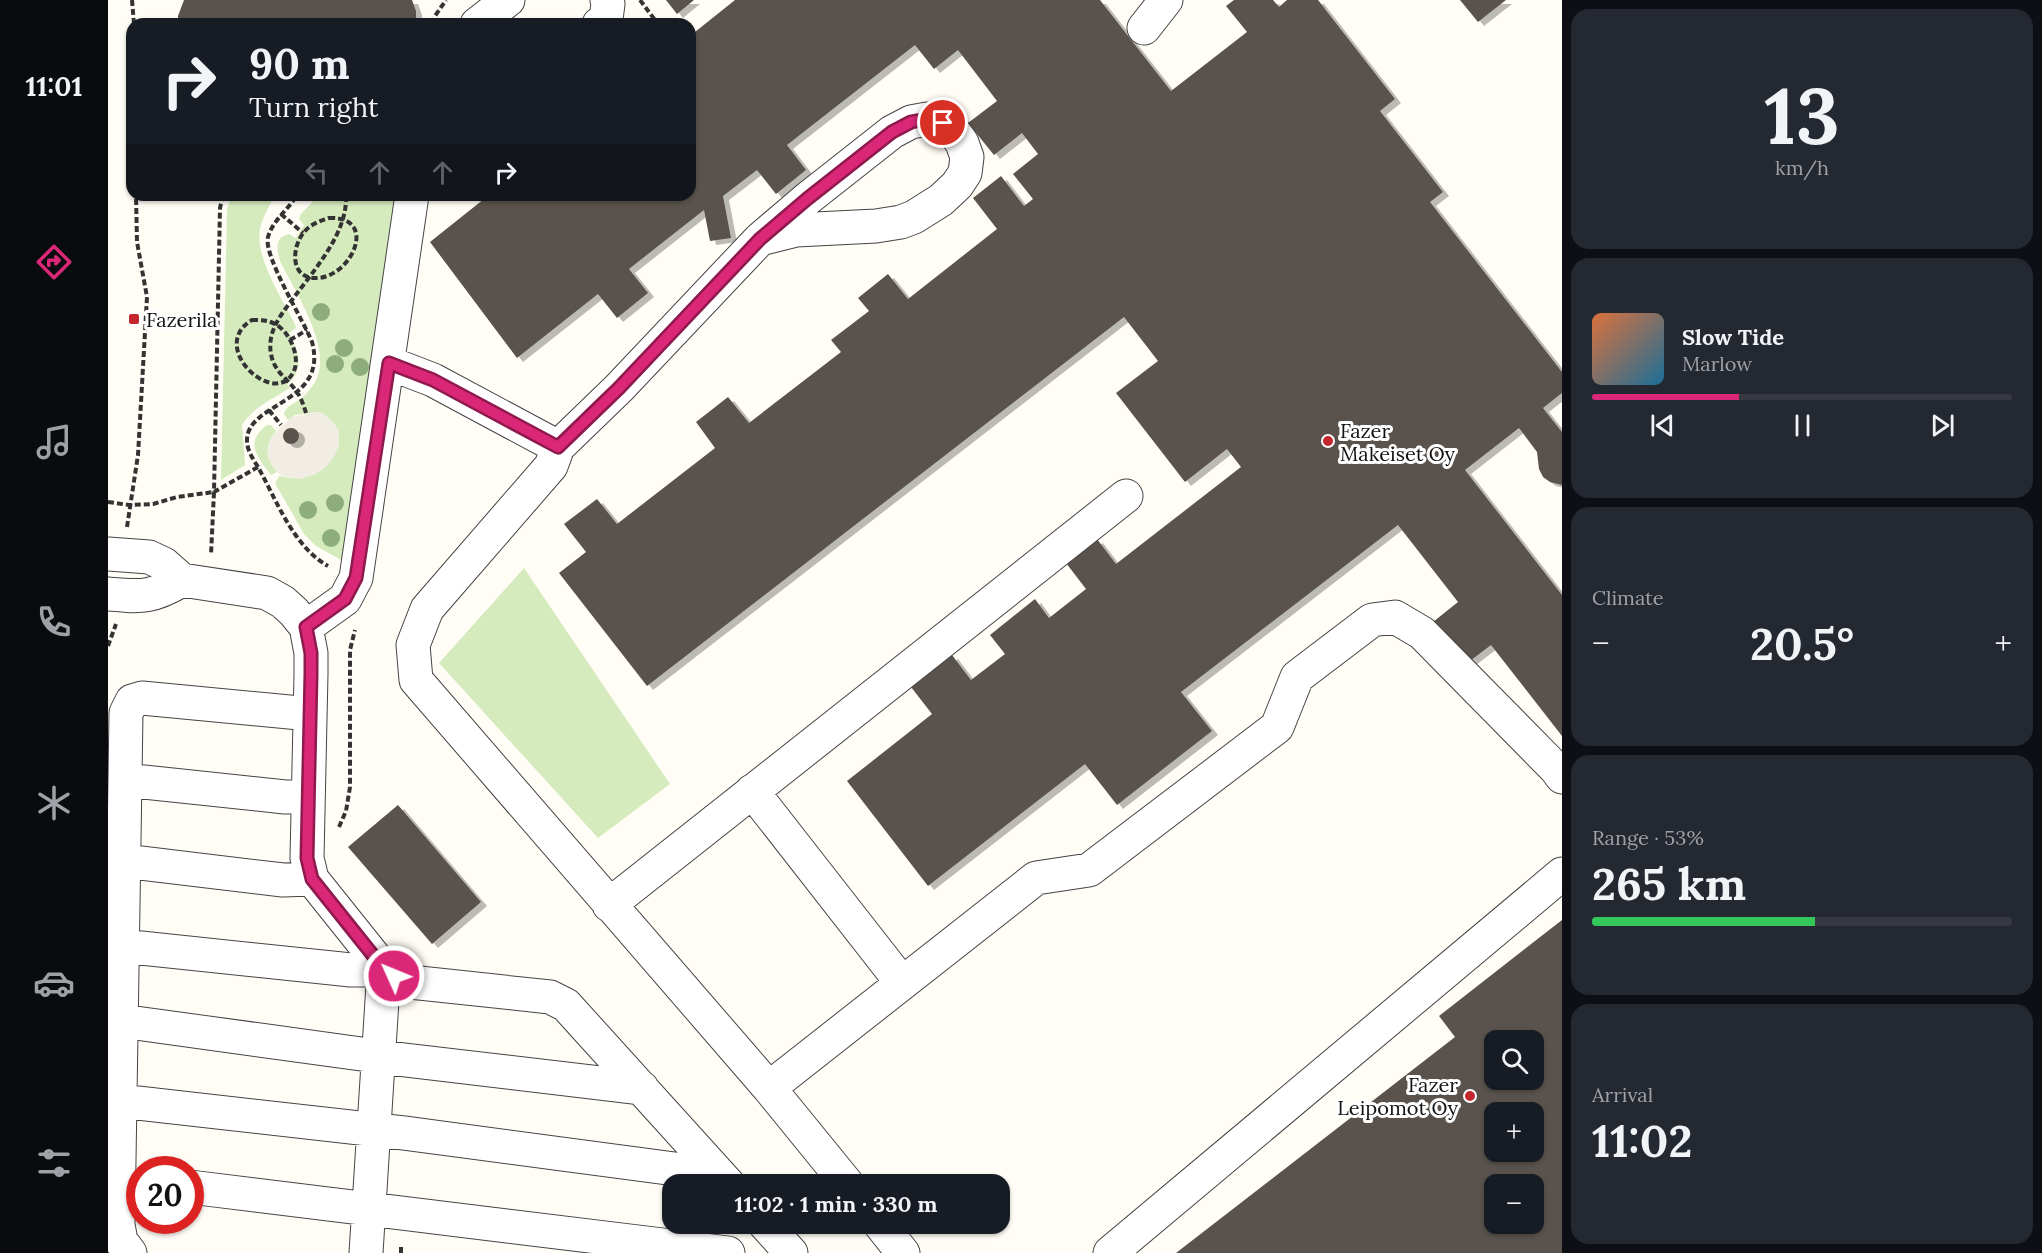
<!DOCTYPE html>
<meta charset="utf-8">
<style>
:root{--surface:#171b24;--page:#242831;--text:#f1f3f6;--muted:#9ea1a6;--line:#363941;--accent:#db2777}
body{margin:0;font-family:Lora,serif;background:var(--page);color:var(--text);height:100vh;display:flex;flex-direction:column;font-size:22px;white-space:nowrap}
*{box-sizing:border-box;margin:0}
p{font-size:20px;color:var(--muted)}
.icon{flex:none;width:33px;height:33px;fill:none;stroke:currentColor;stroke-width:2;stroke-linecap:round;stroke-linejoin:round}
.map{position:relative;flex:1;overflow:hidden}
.sheet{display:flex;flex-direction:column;gap:9px;padding:9px;background:#0d0f14;width:480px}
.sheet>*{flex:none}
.top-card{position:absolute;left:18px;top:18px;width:570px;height:183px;border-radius:18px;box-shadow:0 2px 4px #0004;background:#171b24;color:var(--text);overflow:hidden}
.tools{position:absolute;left:1376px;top:1030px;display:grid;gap:12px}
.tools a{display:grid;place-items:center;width:60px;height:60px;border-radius:12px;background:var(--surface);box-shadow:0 2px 4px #0004;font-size:30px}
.speed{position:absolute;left:18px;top:1156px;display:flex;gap:12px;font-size:30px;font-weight:700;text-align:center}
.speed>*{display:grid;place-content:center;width:78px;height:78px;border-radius:50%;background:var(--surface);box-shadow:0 2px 4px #0004;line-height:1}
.speed .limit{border:9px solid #d22;background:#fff;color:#111}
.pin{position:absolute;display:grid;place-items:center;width:51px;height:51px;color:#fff;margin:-26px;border:3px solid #fff;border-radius:50%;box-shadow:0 2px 6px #0007}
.me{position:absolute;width:66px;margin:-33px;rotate:314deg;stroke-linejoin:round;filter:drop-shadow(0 0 4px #0008)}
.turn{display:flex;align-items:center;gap:21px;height:126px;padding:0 24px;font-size:27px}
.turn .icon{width:78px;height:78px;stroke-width:2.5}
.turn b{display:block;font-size:42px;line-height:51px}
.lanes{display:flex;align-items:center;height:57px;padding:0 24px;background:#0003;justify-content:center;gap:30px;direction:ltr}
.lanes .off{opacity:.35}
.big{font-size:45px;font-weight:800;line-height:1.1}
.sheet .tile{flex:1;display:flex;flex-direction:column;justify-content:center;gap:9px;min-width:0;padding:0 21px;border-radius:18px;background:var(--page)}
.sheet .dial{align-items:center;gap:0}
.dial b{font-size:78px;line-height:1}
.song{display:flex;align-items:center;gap:18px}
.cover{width:72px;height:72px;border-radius:9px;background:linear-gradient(135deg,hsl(20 70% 55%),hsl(200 70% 35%))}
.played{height:6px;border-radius:3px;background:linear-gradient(90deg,var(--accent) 35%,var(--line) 35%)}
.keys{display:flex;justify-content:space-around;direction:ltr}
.heat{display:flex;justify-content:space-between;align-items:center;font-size:33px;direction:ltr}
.charge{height:9px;border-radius:4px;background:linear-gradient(90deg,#34c759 53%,var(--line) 0)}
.trip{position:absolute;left:554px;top:1174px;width:348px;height:60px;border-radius:18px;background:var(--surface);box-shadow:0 2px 4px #0004;font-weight:800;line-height:60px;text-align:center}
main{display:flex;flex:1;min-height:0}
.tab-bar{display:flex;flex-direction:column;width:108px;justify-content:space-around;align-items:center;background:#090b0e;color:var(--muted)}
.tab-bar .icon{width:42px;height:42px}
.tab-bar .on{color:var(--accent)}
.tab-bar b{font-size:27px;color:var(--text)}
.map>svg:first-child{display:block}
.green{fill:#d5ebbd}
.plaza{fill:#f1ede2;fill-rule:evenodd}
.building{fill:#5a524d;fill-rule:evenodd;filter:url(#shadow)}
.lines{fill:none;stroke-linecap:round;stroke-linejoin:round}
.minor-casing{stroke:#444;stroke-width:35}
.path{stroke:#333;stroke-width:4;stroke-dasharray:6 3;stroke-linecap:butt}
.minor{stroke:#fff;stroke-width:33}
.tree{fill:#8dad7f}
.route-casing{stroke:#8e194d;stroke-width:15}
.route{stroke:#db2777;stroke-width:10}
.poi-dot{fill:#c4262e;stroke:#fff;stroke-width:2}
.labels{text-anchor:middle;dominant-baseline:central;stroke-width:6;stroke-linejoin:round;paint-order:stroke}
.poi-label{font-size:20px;fill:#111;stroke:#fff;text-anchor:start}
</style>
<main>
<nav class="tab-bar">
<b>11:01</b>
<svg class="icon on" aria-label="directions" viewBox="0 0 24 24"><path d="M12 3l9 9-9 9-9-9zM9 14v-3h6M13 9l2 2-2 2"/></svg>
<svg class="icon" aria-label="music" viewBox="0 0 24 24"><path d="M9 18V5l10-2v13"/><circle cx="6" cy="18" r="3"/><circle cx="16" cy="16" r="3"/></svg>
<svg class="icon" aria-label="phone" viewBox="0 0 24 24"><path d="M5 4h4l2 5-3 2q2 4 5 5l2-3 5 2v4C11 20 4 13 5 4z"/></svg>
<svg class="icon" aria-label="climate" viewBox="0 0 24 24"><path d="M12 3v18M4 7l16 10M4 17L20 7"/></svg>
<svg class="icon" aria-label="car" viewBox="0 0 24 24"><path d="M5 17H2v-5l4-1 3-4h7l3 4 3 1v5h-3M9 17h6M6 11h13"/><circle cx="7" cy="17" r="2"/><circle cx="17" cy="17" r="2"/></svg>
<svg class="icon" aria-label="filters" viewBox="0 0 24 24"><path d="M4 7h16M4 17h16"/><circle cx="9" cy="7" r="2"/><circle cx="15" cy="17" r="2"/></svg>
</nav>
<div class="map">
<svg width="1454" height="1253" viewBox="0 0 1454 1253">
<defs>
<filter id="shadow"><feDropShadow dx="6" dy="4" stdDeviation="0" flood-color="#0004"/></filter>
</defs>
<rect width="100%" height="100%" fill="#fffdf5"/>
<path class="green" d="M123,195H167C161,206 155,217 152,229C147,258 175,300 187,324L188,328L181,333C190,350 198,369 179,384L182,388C166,398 144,408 134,425L137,465L113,480L119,210Z
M211,195H291L235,561L208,546L196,534L167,483L171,476C178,477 184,479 191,478C209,477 225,461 231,445L209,412L187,415L180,420L176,414C178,405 189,403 196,396C200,392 204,387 207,382C226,349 187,292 172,261C169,250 166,237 181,234L188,238L196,225L191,219L193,214Z
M159,425H163L168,431C157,445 157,458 169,472L163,475C149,457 136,442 159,425Z
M416,568L562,784L490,838L331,663Z"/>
<path class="plaza" d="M209,412L215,413L226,423L231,431V445L227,455L218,467L208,474L192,479L174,476L167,470L159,456L163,437L184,417ZM181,428L187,429L191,433V438L188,443L182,445L177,442L175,437L176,431Z"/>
<path class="building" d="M76,0H304L308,11V24H70V16Z
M558,0H586L569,14Z
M627,0H992L1063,91L1139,32L1118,6L1126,0H1165L1171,7L1179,0H1210L1287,99L1272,111L1335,192L1322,202L1454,372V393L1435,408L1454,432V485L1442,482L1435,477L1431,469L1429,452L1411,428L1357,470L1454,595V736L1383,645L1358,664L1325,622L1350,602L1290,525L1073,692L1104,731L1009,805L977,764L820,886L739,781L824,714L803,687L844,655L863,680L897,654L882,635L927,599L941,618L978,589L958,563L989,539L1008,564L1133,467L1119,449L1077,482L1008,393L1050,361L1016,317L539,686L451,573L478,552L456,524L489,499L509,524L607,448L588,422L620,397L641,423L733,352L723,340L761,311L750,298L780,274L800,299L889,229L865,198L893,176L916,206L925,199L905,174L930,154L914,133L886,155L860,123L889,101L850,50L826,69L807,45L679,145L698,170L668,194L649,170L615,196L623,238L602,241L596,210L521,269L540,293L509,318L490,294L409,358L322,242L381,195H582V36Z
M1352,0H1398L1370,22Z
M175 436a8 8 0 1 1 16 0a8 8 0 1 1-16 0Z
M290,805L373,902L324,944L240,847Z
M1454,920V1253H1068L1347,1037L1331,1016ZM1386,1041H1425V1080H1386ZM1386,1113H1425V1152H1386ZM1386,1185H1425V1224H1386Z"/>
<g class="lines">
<defs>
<path id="minor" d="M369,24L400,0
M491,24L498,19L500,4L499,0
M1036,28L1058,0
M652,239L688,230L768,226L793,222L806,217L833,200L849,185L857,173L859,157L854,143L846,132L835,123L819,119L803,122L784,132L699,199L652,239L511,388L450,447L443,466L319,609L305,645L308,680L661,1088L740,1185
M281,363L325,380L450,447
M0,554L41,557L56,564L74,580L159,593L175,602L186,612L198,627L203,653V674L199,858L204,879L276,969L286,976L302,982L442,997L458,1005L621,1185
M0,594C35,597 43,598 74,580
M198,627L237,599L248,578L304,195
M17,780L177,797L200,796
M644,791L794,983
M16,861L175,880L204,879
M501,905L1018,496
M14,946L243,970L276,969
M13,1021L297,1060L534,1088
M661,1088L928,878L981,870L1169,727L1189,677L1264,620L1287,617L1314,633L1448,769L1454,777
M12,1101L296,1133L612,1175
M82,1187L620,1253
M657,1224L683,1253
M772,1224L795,1253
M22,1253L13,1241L10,1225L18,713L24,701L34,698L202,714
M258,1253L276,969
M1002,1253L1454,874"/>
</defs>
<use href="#minor" class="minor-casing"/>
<path class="path" d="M24,0L26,24
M532,0L550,24
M325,24L327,16L338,0
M115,195L112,208L106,492L150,467C169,501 185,546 220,566
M173,214L195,233
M221,218C272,216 243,280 206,278C181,277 184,245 197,231C203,224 212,221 221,218Z
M144,320C152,320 160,320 167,324C181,331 191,354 187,368C172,413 97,348 144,320Z
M182,340L199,330
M161,410L173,425
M198,413C196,406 193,398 189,392C180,379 166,372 163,354C159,332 172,316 184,300C206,270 240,233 238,195
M150,467C145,459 139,450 139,441C138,402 221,404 204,342C196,321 155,256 160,237C165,220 180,210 189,195
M0,502L21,505L45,504L69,497L106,492L103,555
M19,527L30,455L39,297L29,242L28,195
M0,646L8,624
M231,827L238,811L242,787V650L247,630
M293,1253V1244"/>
<use href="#minor" class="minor"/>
</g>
<g class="tree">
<circle cx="213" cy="312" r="9"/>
<circle cx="236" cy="348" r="9"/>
<circle cx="227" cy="364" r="9"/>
<circle cx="252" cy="367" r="9"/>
<circle cx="227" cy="503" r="9"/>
<circle cx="200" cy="510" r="9"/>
<circle cx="223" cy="538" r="9"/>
</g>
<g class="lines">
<defs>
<path id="route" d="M286,976L276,969L204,879L199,858L203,674V653L198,627L237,599L248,578L281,363L325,380L450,447L511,388L652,239L699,199L784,132L803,122L819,119L835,123"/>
</defs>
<use href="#route" class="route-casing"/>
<use href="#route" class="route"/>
</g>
<g class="poi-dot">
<rect x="20" y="313" width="12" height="12" rx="3"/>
<circle cx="1220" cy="441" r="6"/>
<circle cx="1362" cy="1096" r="6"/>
</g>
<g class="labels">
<g class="poi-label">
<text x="38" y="319">Fazerila</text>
<text x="1232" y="430">Fazer<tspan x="1232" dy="23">Makeiset Oy</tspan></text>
<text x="1350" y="1084" text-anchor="end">Fazer<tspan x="1350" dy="23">Leipomot Oy</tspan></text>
</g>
</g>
</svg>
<div class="tools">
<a><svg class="icon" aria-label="search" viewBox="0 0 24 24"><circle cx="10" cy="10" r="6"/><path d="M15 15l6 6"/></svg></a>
<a>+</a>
<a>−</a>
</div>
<div class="speed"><div class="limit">20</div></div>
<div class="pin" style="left:835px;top:123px;background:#d93025"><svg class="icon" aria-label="arrive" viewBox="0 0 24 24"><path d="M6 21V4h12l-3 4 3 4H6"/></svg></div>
<svg class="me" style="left:286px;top:976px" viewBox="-20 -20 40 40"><circle r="17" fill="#db2777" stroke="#fff" stroke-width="3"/><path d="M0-11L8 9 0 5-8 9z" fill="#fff"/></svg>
<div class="trip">11:02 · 1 min · 330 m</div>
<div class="top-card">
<div class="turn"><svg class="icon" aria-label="right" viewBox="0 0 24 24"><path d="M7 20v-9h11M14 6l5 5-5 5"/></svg><div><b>90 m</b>Turn right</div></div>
<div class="lanes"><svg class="icon off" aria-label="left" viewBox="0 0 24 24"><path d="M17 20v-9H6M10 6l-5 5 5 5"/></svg><svg class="icon off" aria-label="ahead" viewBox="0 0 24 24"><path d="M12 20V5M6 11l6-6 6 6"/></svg><svg class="icon off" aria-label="ahead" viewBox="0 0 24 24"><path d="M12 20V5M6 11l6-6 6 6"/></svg><svg class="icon" aria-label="right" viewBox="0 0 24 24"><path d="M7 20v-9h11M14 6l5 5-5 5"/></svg></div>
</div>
</div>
<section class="sheet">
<div class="tile dial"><b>13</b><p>km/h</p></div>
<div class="tile">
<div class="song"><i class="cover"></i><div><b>Slow Tide</b><p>Marlow</p></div></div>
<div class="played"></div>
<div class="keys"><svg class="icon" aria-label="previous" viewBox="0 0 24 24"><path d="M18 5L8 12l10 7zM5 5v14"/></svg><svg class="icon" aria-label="pause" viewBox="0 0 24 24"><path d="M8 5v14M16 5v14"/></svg><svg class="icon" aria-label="next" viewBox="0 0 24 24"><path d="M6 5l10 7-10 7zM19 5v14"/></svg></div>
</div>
<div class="tile"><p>Climate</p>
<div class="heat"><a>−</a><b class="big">20.5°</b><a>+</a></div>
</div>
<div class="tile"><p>Range · 53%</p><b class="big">265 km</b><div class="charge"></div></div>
<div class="tile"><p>Arrival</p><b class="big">11:02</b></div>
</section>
</main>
